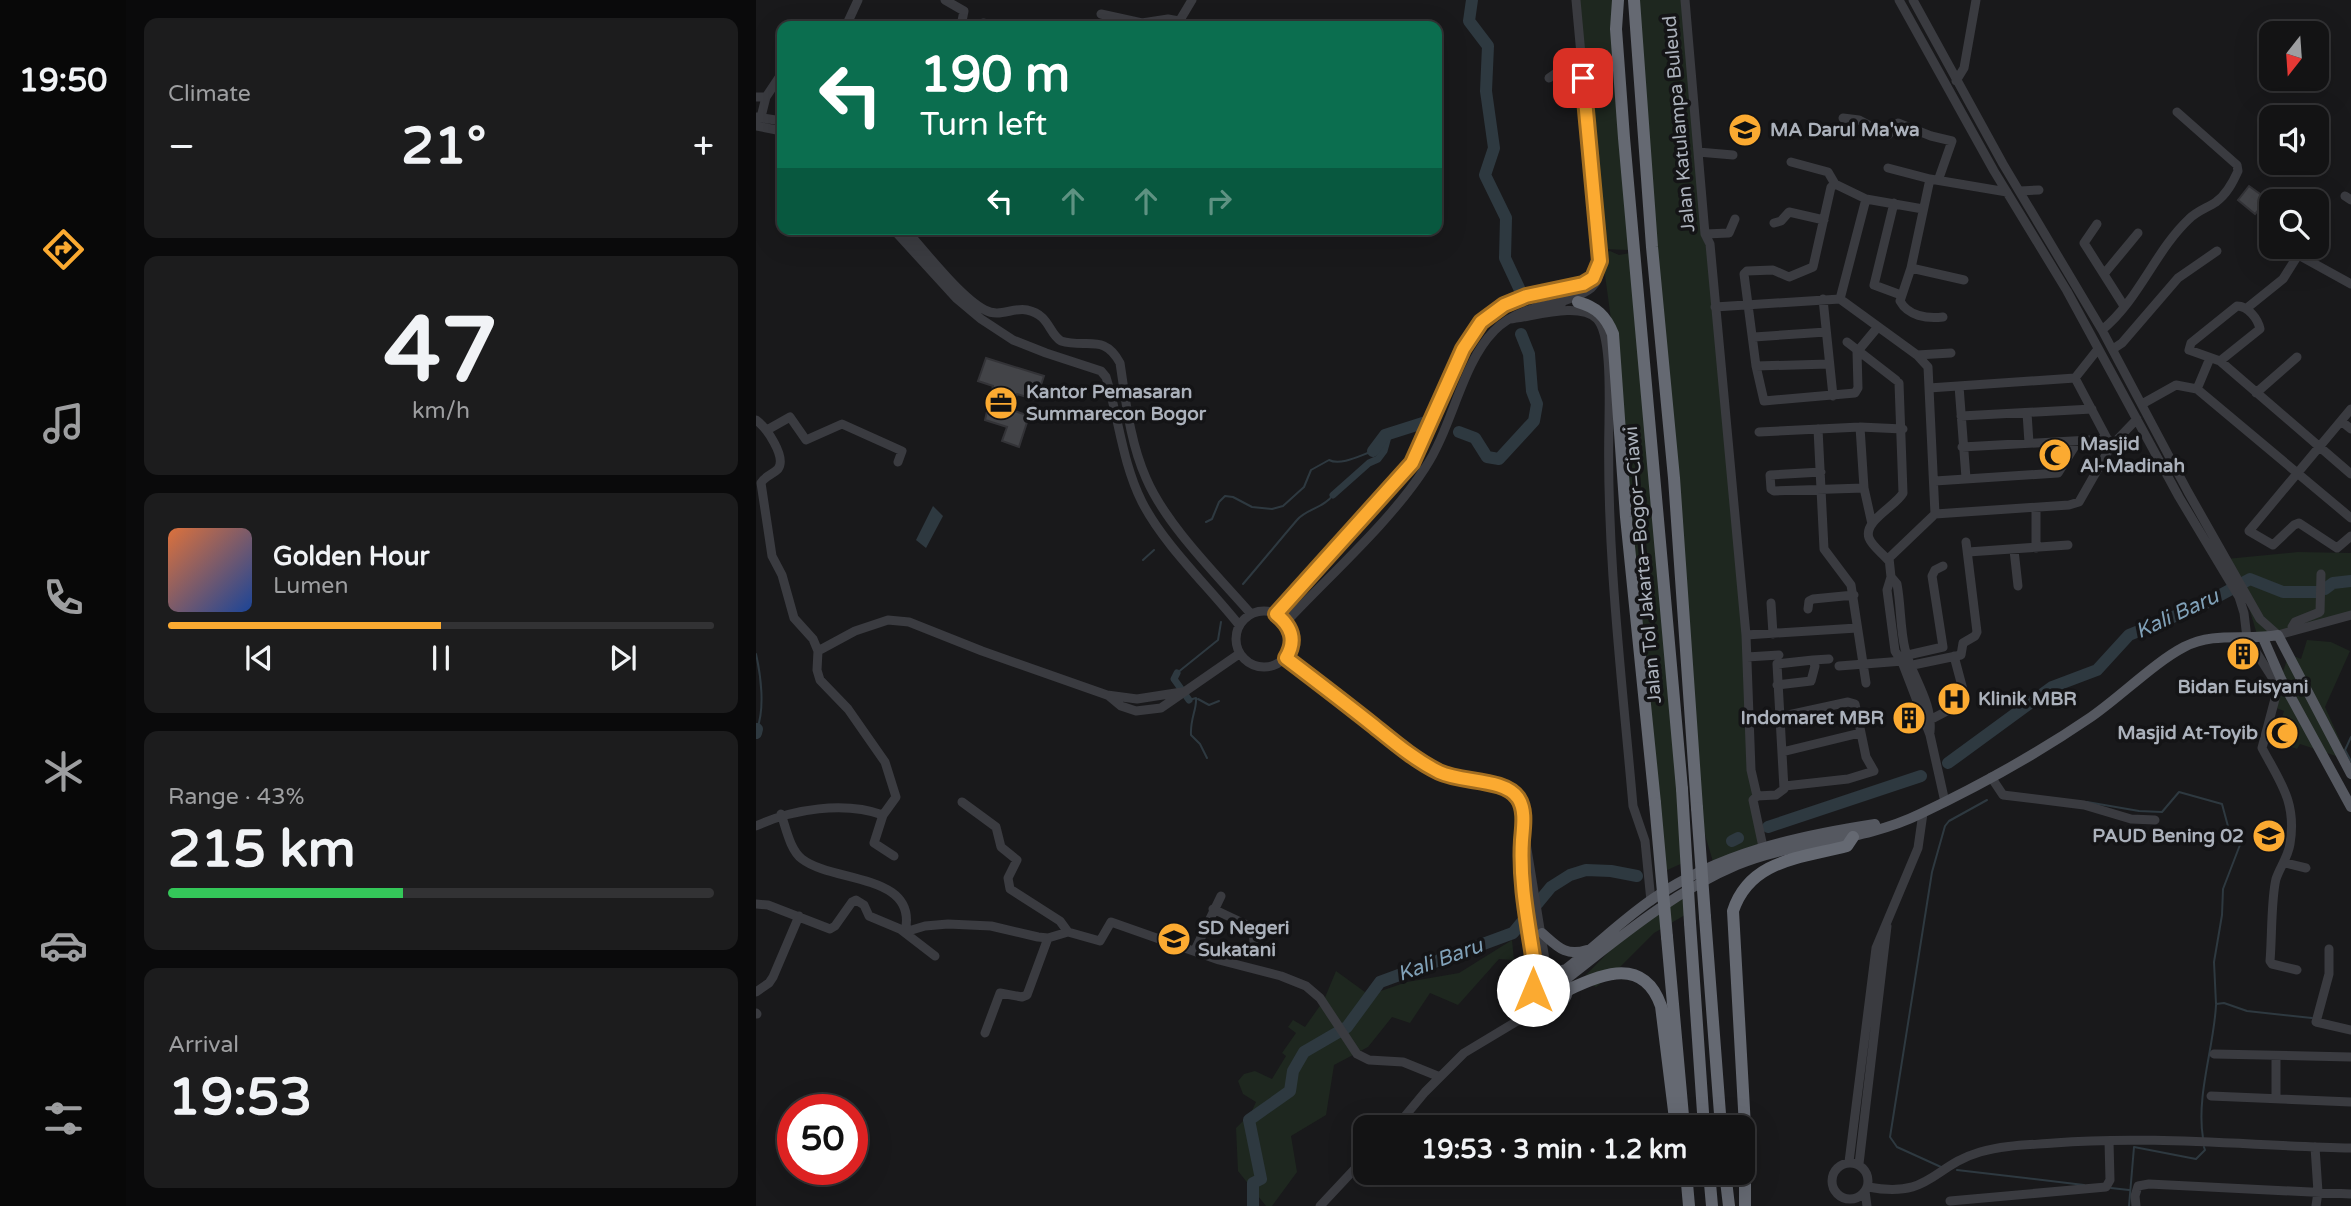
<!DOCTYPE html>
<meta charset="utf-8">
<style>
:root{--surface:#131314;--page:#1c1c1d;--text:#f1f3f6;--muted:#9d9ea0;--line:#323234;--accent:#fbaa31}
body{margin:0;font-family:"Varela Round",sans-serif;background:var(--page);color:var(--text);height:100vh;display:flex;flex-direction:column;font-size:26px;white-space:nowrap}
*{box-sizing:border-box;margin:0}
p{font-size:23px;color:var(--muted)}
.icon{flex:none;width:38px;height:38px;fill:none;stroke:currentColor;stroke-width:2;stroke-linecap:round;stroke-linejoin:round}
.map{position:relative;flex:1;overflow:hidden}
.drawer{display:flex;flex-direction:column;gap:18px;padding:18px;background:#0a0a0b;width:630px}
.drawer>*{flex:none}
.banner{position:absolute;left:21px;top:21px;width:665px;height:214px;border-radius:14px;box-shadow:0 7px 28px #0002,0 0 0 2px var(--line);background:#0b6e4f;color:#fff;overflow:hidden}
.needle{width:46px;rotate:197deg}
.buttons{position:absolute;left:1503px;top:21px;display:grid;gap:14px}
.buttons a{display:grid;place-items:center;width:70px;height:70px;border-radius:14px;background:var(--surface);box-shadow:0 7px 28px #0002,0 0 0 2px var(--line);font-size:35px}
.speed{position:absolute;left:21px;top:1094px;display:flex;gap:14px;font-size:35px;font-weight:700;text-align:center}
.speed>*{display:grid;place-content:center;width:91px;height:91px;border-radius:50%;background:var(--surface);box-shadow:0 7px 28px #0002,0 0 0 2px var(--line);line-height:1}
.speed .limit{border:10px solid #d22;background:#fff;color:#111}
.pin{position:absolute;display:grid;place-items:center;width:60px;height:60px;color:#fff;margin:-30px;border-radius:14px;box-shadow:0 4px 10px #0006}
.me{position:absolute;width:77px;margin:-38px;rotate:0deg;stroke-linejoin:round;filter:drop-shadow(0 0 5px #0008)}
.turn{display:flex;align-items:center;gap:24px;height:147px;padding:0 28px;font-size:32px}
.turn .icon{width:91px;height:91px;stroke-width:2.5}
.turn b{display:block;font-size:49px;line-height:60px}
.lanes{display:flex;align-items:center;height:66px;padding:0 28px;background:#0003;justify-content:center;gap:35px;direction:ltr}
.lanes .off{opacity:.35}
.big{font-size:52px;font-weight:700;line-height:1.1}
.drawer .widget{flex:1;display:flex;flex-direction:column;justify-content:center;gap:10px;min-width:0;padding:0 24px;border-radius:14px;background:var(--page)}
.drawer .dial{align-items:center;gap:0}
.dial b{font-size:91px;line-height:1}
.song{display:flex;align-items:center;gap:21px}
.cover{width:84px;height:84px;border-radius:10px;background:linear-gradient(135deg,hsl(20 70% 55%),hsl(220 70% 35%))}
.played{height:7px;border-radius:4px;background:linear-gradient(90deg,var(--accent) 50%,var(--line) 50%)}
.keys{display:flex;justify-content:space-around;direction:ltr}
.heat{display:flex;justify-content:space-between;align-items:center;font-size:38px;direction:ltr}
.charge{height:10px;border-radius:5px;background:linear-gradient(90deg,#34c759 43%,var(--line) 0)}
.trip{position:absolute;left:597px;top:1115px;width:402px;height:70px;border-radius:14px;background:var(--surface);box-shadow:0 7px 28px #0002,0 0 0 2px var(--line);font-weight:700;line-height:70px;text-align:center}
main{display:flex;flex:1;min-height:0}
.menu{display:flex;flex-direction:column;width:126px;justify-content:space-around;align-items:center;background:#080808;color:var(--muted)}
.menu .icon{width:49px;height:49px}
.menu .on{color:var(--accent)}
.menu b{font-size:32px;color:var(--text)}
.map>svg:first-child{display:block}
.green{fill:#1e271f}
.water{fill:#2e3940}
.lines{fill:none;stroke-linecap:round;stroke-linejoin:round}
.stream{stroke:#2e3940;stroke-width:2}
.canal{stroke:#2e3940;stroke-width:7}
.river{stroke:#2e3940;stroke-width:12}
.building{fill:#434448;stroke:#333337;stroke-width:2}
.minor{stroke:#3a3b40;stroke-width:9}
.major{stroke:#555860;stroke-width:10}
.highway{stroke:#656972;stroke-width:12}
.highway-bridge{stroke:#656972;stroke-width:12}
.route-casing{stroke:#a36e20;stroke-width:18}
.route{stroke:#fbaa31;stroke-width:12}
.labels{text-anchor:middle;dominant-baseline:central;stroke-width:7;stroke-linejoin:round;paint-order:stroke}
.street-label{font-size:19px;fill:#abb1bb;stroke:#141416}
.poi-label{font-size:19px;font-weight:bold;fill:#abb1bb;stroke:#141416;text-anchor:start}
.water-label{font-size:21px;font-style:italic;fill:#80a1b8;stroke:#141416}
</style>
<main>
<nav class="menu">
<b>19:50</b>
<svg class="icon on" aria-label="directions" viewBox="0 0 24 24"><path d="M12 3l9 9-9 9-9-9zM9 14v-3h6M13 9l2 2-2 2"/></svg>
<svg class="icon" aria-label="music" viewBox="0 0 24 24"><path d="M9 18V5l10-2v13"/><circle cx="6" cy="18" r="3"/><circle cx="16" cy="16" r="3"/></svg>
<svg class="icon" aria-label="phone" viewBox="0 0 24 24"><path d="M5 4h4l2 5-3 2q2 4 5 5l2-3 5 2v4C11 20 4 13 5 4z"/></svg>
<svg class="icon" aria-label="climate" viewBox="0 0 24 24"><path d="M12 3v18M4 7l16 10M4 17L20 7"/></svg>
<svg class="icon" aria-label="car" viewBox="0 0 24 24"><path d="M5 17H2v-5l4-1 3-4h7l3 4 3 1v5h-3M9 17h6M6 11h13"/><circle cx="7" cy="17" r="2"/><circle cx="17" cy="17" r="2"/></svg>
<svg class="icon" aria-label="filters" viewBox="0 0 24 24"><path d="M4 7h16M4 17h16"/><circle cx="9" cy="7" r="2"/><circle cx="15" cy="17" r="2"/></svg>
</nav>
<section class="drawer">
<div class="widget"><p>Climate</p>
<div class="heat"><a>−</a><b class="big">21°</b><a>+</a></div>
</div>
<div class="widget dial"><b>47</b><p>km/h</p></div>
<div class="widget">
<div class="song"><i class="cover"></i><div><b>Golden Hour</b><p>Lumen</p></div></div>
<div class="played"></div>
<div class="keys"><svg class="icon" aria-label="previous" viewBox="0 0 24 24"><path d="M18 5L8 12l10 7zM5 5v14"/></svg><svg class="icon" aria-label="pause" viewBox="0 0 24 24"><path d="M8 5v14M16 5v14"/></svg><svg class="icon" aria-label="next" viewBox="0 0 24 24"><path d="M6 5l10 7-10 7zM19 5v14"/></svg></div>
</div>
<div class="widget"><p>Range · 43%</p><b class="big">215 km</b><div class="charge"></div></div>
<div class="widget"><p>Arrival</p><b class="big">19:53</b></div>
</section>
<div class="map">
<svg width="1595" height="1206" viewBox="0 0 1595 1206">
<rect width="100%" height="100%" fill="#19191b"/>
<path class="green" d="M820,0H862L874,250L846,249Z
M878,0H931L991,657L995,769L1009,856L961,875L941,808Z
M854,251L863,255L874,253L931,861L907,872L857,334L846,253Z
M1542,552L1595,553V614L1502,638L1489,594L1470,559Z
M1551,640L1575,642L1594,651L1569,707L1590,754L1589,759L1544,744L1541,749L1508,737L1514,720L1524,723L1528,711L1515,706L1533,654L1545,659Z
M926,895L929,915L898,933L859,972L840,987L826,979L891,913Z
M756,940L758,960L743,959L702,1005L674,993L654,1023L636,1017L612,1047L578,1065L570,1115L535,1136L541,1172L516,1206H510L482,1171L480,1128L495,1113L500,1102L487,1094L482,1081L488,1074L499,1071L516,1079L530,1056L526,1053L540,1033L532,1027L537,1020L549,1027L568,1000L580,971L613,995L651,982L703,973Z"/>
<path class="water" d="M177,506L187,516L170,548L160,540Z"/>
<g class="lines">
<path class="stream" d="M450,522L456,519L463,502L469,496L477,497L496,507L516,509L527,506L548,487L555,470L573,460C585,466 605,455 617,451
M387,560L398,550
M487,584C505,563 523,541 541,520C550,509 568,508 577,495
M0,654C5,676 9,708 1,729
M421,673L462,640L465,622
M442,699L453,705L463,701
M433,700L440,698C441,709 434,719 435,735L444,744L451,758
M1595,737L1589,750L1595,761
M1331,802L1383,811L1406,812L1423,792L1466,804L1473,830L1482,832L1487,837L1467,889L1466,915L1458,962L1460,1004L1468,1003L1491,1011L1556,1018
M1447,1138C1440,1096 1458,1047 1460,1005
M1185,1167L1141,1147L1134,1137L1176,872L1189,826L1193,821L1231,800
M1201,1170L1328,1185
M1355,1188L1373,1190
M1373,1206L1378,1147L1440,1159L1449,1150L1448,1147"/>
<path class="canal" d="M577,495L613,463L622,459L628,451L633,433
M421,673L418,679L433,700"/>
<path class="river" d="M716,0L713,21L732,46L730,91L738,148L729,175L750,218L749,258L763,288
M703,432L719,438L731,457L743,459L778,421L781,404L776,391L773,354L765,334
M617,451L629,435L670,422
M1569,589L1577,583L1595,581
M0,733L1,729
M1192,763L1296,687L1341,670L1373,635L1446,605L1494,579L1527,592H1560
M1012,827L1165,776
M976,841L982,838
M497,1206V1183L505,1179L493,1120L534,1091L537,1071L548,1052L591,1027L624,982L757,933L795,887L814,875L830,870L855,871L881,876"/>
</g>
<path class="building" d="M984,120L999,125L994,141L978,136Z
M1493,186L1511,199L1499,214L1482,200Z
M230,358L288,376L280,400L261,394L256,410L273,416L263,447L246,441L251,427L229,420L237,386L222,381Z"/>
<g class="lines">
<path class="minor" d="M189,0L208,11L205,26
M820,0L844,261
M929,0L949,234L954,244L990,635L995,770L1001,796L997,800L1007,847
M1143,0L1238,171L1311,291L1423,497L1483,597L1488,613L1491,638L1521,685
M1157,0L1247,164L1346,330L1432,492L1504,619L1522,635L1595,615
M345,14L386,23L412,19L423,21
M227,23L240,26
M421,25L436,0
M90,26L102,0
M793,78L825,56
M1200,81L1208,68L1220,0
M0,97H10L26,73
M0,117L26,121
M5,117L10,97
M1087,118L1103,120L1132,135L1142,123L1175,136L1196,141L1183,178
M0,126L26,131
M942,152L977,155
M1035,162L1072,172L1079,184
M1132,168L1174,179
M1264,191L1283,190
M1589,196L1595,200
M1138,203L1118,285L1145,295
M1018,223L1025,221L1033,212L1068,220
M1341,224L1328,243L1368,306
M137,229L200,298L225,319L257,340L290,353L345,371L350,377C363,419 366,462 386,502C408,545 452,586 483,625
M149,229C169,251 204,297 229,310C243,318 257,307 271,310C294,315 292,333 305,341C331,349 348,333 364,363C370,402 374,442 390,478C410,525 461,575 495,614
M949,234L973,233L979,219
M1528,247L1595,284
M1155,268L1208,280
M1348,274L1382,233
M1067,299L1077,396
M1084,299L1110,199L1167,209
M959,307L1084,299L1161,355L1172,367L1179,514L1133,558L1135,577L1131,590L1139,651L1146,662L1174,735L1189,802
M1491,308L1527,279L1542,255
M1187,317C1171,319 1152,316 1144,301L1155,268L1174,179L1251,192
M754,319C776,317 824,301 841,319C856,335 853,400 853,423C850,551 866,679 877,806L889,841L895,901
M1346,330C1383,300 1399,251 1433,219C1441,211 1451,208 1460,202C1471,194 1477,182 1482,171L1481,165L1421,112
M998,337L1070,332
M1091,342L1140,380
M1357,349L1366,343L1422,278L1461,251
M1161,355L1195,353
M1464,361L1504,329C1502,319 1492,306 1481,306L1435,343L1433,350L1464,361L1595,474
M1073,364L1000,366L988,274L991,271L1017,270L1033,277L1057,267L1075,187L1079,184L1110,199
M1000,366L1008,401L1099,393L1102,388L1101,352L1121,328
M1319,378L1342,349
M1203,386L1210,478
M1173,388L1319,378L1355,446
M1441,389L1454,358
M1500,393L1541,357
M1386,404L1420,385L1441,389L1595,518
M1595,409L1493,531L1517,545L1538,525L1543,523L1581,548L1595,536
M1271,413L1273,443
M1205,416L1336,409
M0,420C10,427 31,457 22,469C16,475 9,476 5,483L16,556L26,575L38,618L57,639L62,651L61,670L64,680L92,709L129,762L140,797L127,815C88,801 37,809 0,826
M1585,421L1595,429
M1104,427L1108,488L1116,524
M1062,429L1068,549L1095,585L1110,683
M11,430L34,417L50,440L86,424L146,451L142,462
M1003,432L1104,427L1147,429
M1206,447L1352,439
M1065,472L1014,475L1015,489L1018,491L1108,488
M1179,481L1302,473L1322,441
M1280,508V548
M1179,514L1313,505L1323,502L1355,446L1381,419
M1258,550L1262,586
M1212,552L1312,545
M1132,560C1126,553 1116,546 1113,538C1107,521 1140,506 1147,493L1143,383
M1135,577L1141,584C1145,605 1144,628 1149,649C1156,677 1177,702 1174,732
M1015,603L1017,634
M1052,609L1053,601L1057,599L1098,595
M480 639a28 28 0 1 1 56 0a28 28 0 1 1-56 0Z
M520,614L655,463L707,349L725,322L748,305L770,296L827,284L837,278L844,261C846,291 826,294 802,303
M530,622C574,575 635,521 669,468C696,428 706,363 738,331C754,314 784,304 806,303
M1537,631L1536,627L1539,622L1564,612L1565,574
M990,635L1101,628
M62,651L99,631L132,620L153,622L226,651L351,695L381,699L426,692
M1152,655L1187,647L1176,576L1179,570L1187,566
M991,657L1023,655
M530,658L670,765L706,781L743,785L756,791L763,800L791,972
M1057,660L1073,659
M1157,665L1205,655L1207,643L1219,636L1221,632L1210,542
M1083,666L1147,661
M1524,680L1506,748C1524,782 1541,802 1534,844C1532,857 1524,867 1520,879C1515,899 1516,939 1514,961L1516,964L1541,970
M353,696L365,706L380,711L405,708L483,654
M992,719L1023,717L1092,702L1099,704L1110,757L1118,771L1092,779L1029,786
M1170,722L1210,701L1198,656
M1026,752L1104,733
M1235,777L1247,795L1328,805L1375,819L1399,820
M1001,796L1020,795L1028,789L1021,664L1057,660L1059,666L1055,681L1021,685
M206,802L240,827L245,847L261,860L252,878L254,889L304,921L312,932
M25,814C30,828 34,850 46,859C77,883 163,873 149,932
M127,815L118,843L138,856
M767,834L765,863L780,977
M1529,863L1550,868
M0,904L12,905L74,929L79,926L96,902L100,900L108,905L113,916L144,929L179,956
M457,909L491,925L497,930L498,941
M149,932L169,926L192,924L235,926L282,937L292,938L312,932L344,941L355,922L463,960L525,976L550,986L564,998L601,1054L613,1060L647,1062L684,1077
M1573,949V974L1560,1022L1595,1030
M439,950L465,896
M0,992L13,983L17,977L43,916
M0,1013L1,1014
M229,1033L244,993L266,997L271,995L292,938
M1458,1054L1595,1057
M1520,1056V1098
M1455,1096L1595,1102
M640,1127L669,1092L708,1053L788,1005
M1559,1147L1562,1192L1560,1206
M1093,1162L1120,948L1162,848L1167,813
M1076 1181a18 18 0 1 1 36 0a18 18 0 1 1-36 0Z
M1103,1164L1131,926
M1112,1187C1175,1199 1176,1166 1224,1152C1248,1145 1273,1145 1298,1143C1396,1135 1496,1146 1595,1148
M1109,1191L1111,1206
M1194,1201L1350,1187L1354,1180L1353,1141
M564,1206L609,1158
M1380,1206L1379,1196L1382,1186L1393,1184L1595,1194"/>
<path class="major" d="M1507,638L1525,679L1595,807
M786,933C801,946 809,957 831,950
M776 989a18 18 0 1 1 36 0a18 18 0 1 1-36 0Z
M798,972L810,969C840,946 867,919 898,898C964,853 1041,836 1119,824
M809,980C863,938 917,892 981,865C1039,841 1107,842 1164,814C1223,786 1281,754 1335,717C1364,697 1399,662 1428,647C1459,631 1489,641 1522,635L1595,774"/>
<path class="highway" d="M862,0L860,29L868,138L926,789
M878,0L896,247L918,478L941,808
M822,302C840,307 850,316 857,334L870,517L899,803
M949,917L965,1127
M934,923L948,1127
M911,937L928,1127
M812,990C847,973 888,957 905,1006L920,1127
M930,1172L933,1206
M953,1172L956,1206
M969,1172L973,1206
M989,1206V1127L977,911C994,859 1046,858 1091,846L1097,837"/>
<path class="highway-bridge" d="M926,789L934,923
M899,803L911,937
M941,808L949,917"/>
</g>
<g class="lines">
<defs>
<path id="route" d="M777,990L780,977C774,932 763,886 766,840C767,827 770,810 762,798C748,778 706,783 683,772C659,760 639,743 618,726C589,703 559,680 530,658C541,640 535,626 520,614L656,463L707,349L725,322L748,305L770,296L827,284L837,278L844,261L827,78"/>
</defs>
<use href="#route" class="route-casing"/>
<use href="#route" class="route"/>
</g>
<defs>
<symbol id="school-disc" viewBox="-11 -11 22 22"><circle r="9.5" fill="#fbaa31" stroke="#141416"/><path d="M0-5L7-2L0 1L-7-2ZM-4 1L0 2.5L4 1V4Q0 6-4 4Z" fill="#111"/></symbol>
<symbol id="office-disc" viewBox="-11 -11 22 22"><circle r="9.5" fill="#fbaa31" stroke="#141416"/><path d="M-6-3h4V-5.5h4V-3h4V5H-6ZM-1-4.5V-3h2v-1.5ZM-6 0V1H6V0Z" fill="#111"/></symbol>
<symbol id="mosque-disc" viewBox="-11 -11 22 22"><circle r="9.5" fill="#fbaa31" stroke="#141416"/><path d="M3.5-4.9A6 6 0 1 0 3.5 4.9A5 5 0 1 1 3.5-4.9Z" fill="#111"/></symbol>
<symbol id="building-disc" viewBox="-11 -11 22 22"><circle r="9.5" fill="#fbaa31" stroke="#141416"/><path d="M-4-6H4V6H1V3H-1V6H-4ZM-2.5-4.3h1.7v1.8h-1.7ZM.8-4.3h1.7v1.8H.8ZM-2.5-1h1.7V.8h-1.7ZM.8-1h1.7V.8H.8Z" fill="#111"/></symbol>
<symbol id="hospital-disc" viewBox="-11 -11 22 22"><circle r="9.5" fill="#fbaa31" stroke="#141416"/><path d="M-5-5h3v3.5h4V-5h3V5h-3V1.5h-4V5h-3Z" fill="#111"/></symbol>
</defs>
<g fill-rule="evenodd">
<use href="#school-disc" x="970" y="111" width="38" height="38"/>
<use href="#office-disc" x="226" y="384" width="38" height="38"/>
<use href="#mosque-disc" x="1280" y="436" width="38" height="38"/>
<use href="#building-disc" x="1468" y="635" width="38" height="38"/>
<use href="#hospital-disc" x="1179" y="680" width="38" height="38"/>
<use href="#building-disc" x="1134" y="699" width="38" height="38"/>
<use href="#mosque-disc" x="1507" y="714" width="38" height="38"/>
<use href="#school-disc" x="1494" y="817" width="38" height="38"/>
<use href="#school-disc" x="399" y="920" width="38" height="38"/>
</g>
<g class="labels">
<g class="street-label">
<text transform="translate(923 124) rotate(-95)">Jalan Katulampa Buleud</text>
<text transform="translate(887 565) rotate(-95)">Jalan Tol Jakarta–Bogor–Ciawi</text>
</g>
<g class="poi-label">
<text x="1014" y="130">MA Darul Ma'wa</text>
<text x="270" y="392">Kantor Pemasaran<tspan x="270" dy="22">Summarecon Bogor</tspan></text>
<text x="1324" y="444">Masjid<tspan x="1324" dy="22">Al-Madinah</tspan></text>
<text x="1487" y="687" text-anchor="middle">Bidan Euisyani</text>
<text x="1222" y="699">Klinik MBR</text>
<text x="1128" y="718" text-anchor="end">Indomaret MBR</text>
<text x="1502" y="733" text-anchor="end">Masjid At-Toyib</text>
<text x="1488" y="836" text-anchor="end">PAUD Bening 02</text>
<text x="442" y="928">SD Negeri<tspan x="442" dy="22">Sukatani</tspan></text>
</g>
<g class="water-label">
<text transform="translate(1421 614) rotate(-25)">Kali Baru</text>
<text transform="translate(684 960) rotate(-20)">Kali Baru</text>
</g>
</g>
</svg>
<div class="buttons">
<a><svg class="needle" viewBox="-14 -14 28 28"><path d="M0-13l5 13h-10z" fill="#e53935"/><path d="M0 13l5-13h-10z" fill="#9d9ea0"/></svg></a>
<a><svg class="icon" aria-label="sound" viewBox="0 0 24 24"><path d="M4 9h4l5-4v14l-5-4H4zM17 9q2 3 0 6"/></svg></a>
<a><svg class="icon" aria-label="search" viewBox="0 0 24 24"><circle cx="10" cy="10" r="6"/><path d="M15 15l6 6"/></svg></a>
</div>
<div class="speed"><div class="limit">50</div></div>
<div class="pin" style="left:827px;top:78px;background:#d93025"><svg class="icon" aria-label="arrive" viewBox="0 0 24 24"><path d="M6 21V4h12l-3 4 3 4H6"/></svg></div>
<svg class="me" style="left:777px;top:990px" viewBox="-20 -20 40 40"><circle r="19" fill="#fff"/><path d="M0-13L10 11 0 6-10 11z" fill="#fbaa31"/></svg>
<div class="trip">19:53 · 3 min · 1.2 km</div>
<div class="banner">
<div class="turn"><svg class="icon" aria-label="left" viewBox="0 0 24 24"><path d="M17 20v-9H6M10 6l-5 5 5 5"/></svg><div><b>190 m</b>Turn left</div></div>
<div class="lanes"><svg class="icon" aria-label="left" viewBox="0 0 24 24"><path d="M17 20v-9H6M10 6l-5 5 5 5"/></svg><svg class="icon off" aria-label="ahead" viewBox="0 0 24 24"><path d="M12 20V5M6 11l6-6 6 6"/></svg><svg class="icon off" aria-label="ahead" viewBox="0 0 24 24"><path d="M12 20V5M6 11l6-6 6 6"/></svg><svg class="icon off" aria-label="right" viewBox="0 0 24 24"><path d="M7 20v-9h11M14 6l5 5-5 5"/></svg></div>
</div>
</div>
</main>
